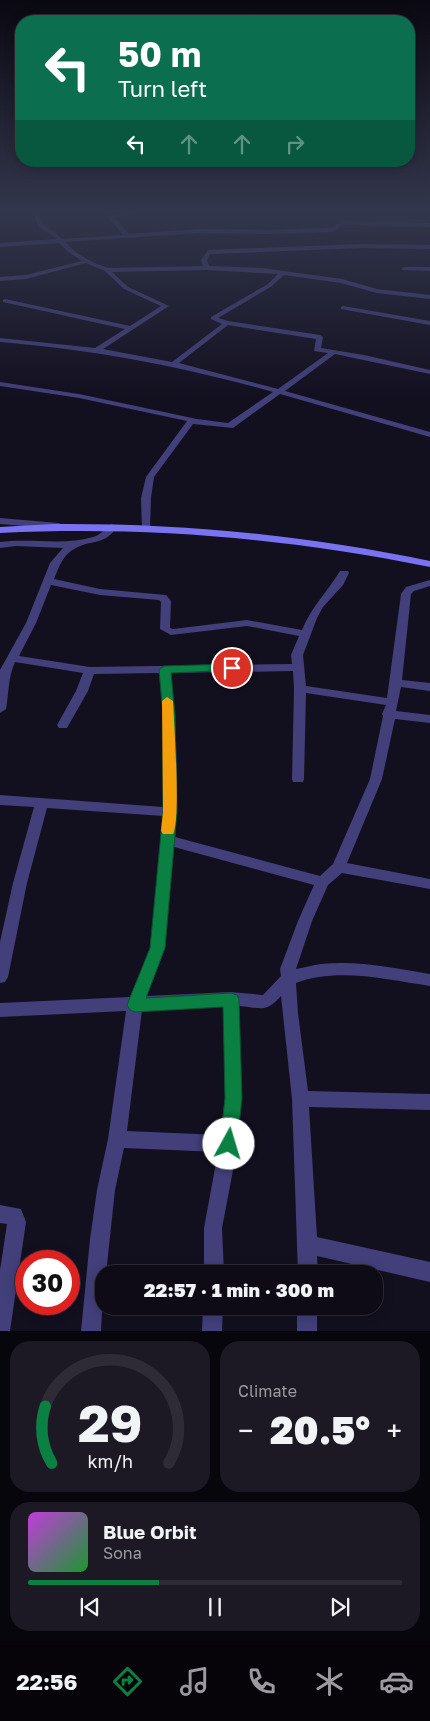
<!DOCTYPE html>
<meta charset="utf-8">
<style>
:root{--surface:#0e0b17;--page:#1c1924;--text:#f1f3f6;--muted:#9b9ba1;--line:#2e2b36;--accent:#0b8043}
body{margin:0;font-family:"Golos Text",sans-serif;background:var(--page);color:var(--text);height:100vh;display:flex;flex-direction:column;font-size:19px;white-space:nowrap}
*{box-sizing:border-box;margin:0}
p{font-size:16px;color:var(--muted)}
.icon{flex:none;width:28px;height:28px;fill:none;stroke:currentColor;stroke-width:2;stroke-linecap:round;stroke-linejoin:round}
.map{position:relative;height:1331px;overflow:hidden}
.side{display:flex;flex-direction:column;gap:10px;padding:10px;background:#08060d;flex:1}
.side>*{flex:none}
.hud{position:absolute;left:15px;top:15px;width:400px;height:152px;border-radius:20px;box-shadow:0 2px 12px #0003,0 0 0 1px var(--line);background:#0b6e4f;color:#fff;overflow:hidden}
.speed{position:absolute;left:15px;top:1250px;display:flex;gap:10px;font-size:25px;font-weight:700;text-align:center}
.speed>*{display:grid;place-content:center;width:65px;height:65px;border-radius:50%;background:var(--surface);box-shadow:0 2px 12px #0003,0 0 0 1px var(--line);line-height:1}
.speed .limit{border:8px solid #d22;background:#fff;color:#111}
.pin{position:absolute;display:grid;place-items:center;width:42px;height:42px;color:#fff;margin:-21px;border:2px solid #fff;border-radius:50%;box-shadow:0 1px 5px #0007}
.me{position:absolute;width:55px;margin:-28px;rotate:6deg;stroke-linejoin:round;filter:drop-shadow(0 0 4px #0008)}
.turn{display:flex;align-items:center;gap:18px;height:105px;padding:0 20px;font-size:22px}
.turn .icon{width:65px;height:65px;stroke-width:2.5}
.turn b{display:block;font-size:35px;line-height:42px}
.lanes{display:flex;align-items:center;height:48px;padding:0 20px;background:#0003;justify-content:center;gap:25px;direction:ltr}
.lanes .off{opacity:.35}
.big{font-size:38px;font-weight:800;line-height:1.1}
.side .widget{flex:1;display:flex;flex-direction:column;justify-content:center;gap:8px;min-width:0;padding:0 18px;border-radius:20px;background:var(--page)}
.side .dial{align-items:center;gap:0}
.dial svg{height:130px;overflow:visible;fill:none;stroke:var(--line);stroke-width:7;stroke-linecap:round;text-anchor:middle}
.dial text{fill:var(--text);stroke:none}
.song{display:flex;align-items:center;gap:15px}
.cover{width:60px;height:60px;border-radius:8px;background:linear-gradient(135deg,hsl(290 70% 55%),hsl(130 70% 35%))}
.played{height:5px;border-radius:2px;background:linear-gradient(90deg,var(--accent) 35%,var(--line) 35%)}
.keys{display:flex;justify-content:space-around;direction:ltr}
.heat{display:flex;justify-content:space-between;align-items:center;font-size:28px;direction:ltr}
.side .tiles{flex:1;display:grid;gap:10px;grid-template-columns:1fr 1fr}
.widget:last-child{grid-column:span 2}
.trip{position:absolute;left:95px;top:1265px;width:288px;height:50px;border-radius:20px;background:var(--surface);box-shadow:0 2px 12px #0003,0 0 0 1px var(--line);font-weight:800;line-height:50px;text-align:center}
.tab-bar{display:flex;height:80px;justify-content:space-around;align-items:center;background:#060409;color:var(--muted)}
.tab-bar .icon{width:35px;height:35px}
.tab-bar .current{color:var(--accent)}
.tab-bar b{font-size:22px;color:var(--text)}
.map>svg:first-child{display:block}
.lines{fill:none;stroke-linecap:round;stroke-linejoin:round}
.street{fill:#423f7a;fill-rule:evenodd}
.secondary{fill:#7973f1;fill-rule:evenodd}
.route{fill:#0b8043;stroke:#07532c}
.slow{fill:#f59e0b}
</style>
<div class="map">
<svg width="430" height="1331" viewBox="0 0 430 1331">
<rect width="100%" height="100%" fill="#120f1f"/>
<g class="lines">
<path class="street" d="M35,212H39C41,230 52,227 62,239L123,235L107,216L138,212H154L114,217L129,234L199,229L265,230L330,228L335,227L336,224L344,221L430,223V227L344,225L340,226L339,229L331,232L265,234L199,233L65,242C77,255 92,263 108,268L203,266L201,260L208,250L361,244L430,245V249L361,248L210,254L207,260L209,266L262,268L342,279L377,289L430,295V299L377,293L341,283L284,275L272,286L218,318L228,321L320,335L323,337L321,348L364,355L430,370V374L335,354L285,391L430,432V437L280,394L233,428L193,424L154,477L151,498L150,529L145,532L142,531L141,498L146,477L187,421L79,398L0,386V382L79,394L197,419L228,423L273,392C180,366 96,350 0,342V338L95,348L125,329L3,302V300L5,299L130,326L161,306L124,289L105,271L86,263L26,279L0,281V277L26,275L82,261L67,251L59,243L0,247V243L57,239C47,229 33,230 35,212ZM206,270L278,274L268,284L211,317V319L222,324L172,362L103,349L169,306L128,287L112,272ZM228,325L316,339L314,351L328,353L278,389L179,363Z
M404,267H430V271L402,270V268Z
M343,306L430,321V325L341,309V307Z
M0,518L59,523L64,526L59,529L0,524Z
M112,524L117,527C104,546 93,539 76,548C63,554 59,567 54,579L100,589L166,595L171,601L170,628L173,629L247,620L302,630C311,607 328,591 340,571H348L349,573L343,585L323,607L317,618L303,655L306,686L387,698L401,594L406,587L430,580V586L414,591L411,594L402,680L430,683V691L401,687L396,711L430,715V723L395,719L382,779L347,863L430,879V889L342,873L328,885L312,921L296,969C303,968 313,965 321,964C357,960 395,968 430,974V986C388,980 338,967 296,983L298,1013L308,1091L430,1094V1110L309,1107L317,1237L430,1262V1282L317,1256L318,1274H298L292,1099L281,996C266,1013 261,1008 239,1006L241,1098L238,1144L222,1228L224,1274H204V1228L218,1152L124,1148L115,1190L106,1274H104L101,1331H81L90,1239L97,1190L108,1139L126,1011L0,1017V1003L130,997L151,948L163,816L47,808L27,883L8,977L5,982L0,983V942L13,883L34,807L0,805V795L163,807V714L159,673L94,674L88,691L67,728H59L57,725L76,691L83,673L15,662C8,677 9,693 6,709L0,713V670L26,623L50,563L63,548L16,546L0,548V542C31,538 63,546 93,537C102,535 105,527 112,524ZM51,585L100,595L159,600L161,602L160,629L171,635L247,626L299,636L291,655L292,664L90,667L19,656L36,623ZM293,671L294,689L292,779L293,782H303L304,779L306,693L386,705L382,714L383,716L370,779L333,864L320,876L175,837C179,783 177,727 170,673ZM174,847L314,885L298,921L280,969L281,976L263,995L231,992L146,996L165,948ZM223,1006L225,1098L220,1135L127,1131L142,1010Z
M0,1205L21,1209L26,1222L10,1331H0V1270L7,1224L0,1223Z
M203,1306H223L222,1331H202Z
M297,1306H317V1331H297Z"/>
<path class="secondary" d="M53,524C181,523 305,535 430,561V567C286,538 147,526 0,533V527Z"/>
</g>
<linearGradient id="sky" x2="0" y2="1"><stop stop-color="#0a0811"/><stop offset="0.53" stop-color="#33374d"/><stop offset="1" stop-color="#33374d" stop-opacity="0"/></linearGradient>
<rect width="430" height="398" fill="url(#sky)"/>
<path class="route" d="M232,664L237,668L236,670L171,673L175,714L177,812L165,948L146,998L231,993L237,995L239,999L242,1098L237,1144L235,1150L229,1152L222,1150L220,1144L225,1098L223,1007L135,1012L130,1010L127,1005L150,948L163,812V714L159,670L164,666Z"/>
<path class="slow" d="M167,697L173,701C174,724 181,819 173,834H163L161,831L163,812L162,701Z"/>
</svg>
<div class="speed"><div class="limit">30</div></div>
<div class="pin" style="left:232px;top:668px;background:#d93025"><svg class="icon" aria-label="arrive" viewBox="0 0 24 24"><path d="M6 21V4h12l-3 4 3 4H6"/></svg></div>
<svg class="me" style="left:229px;top:1144px" viewBox="-20 -20 40 40"><circle r="19" fill="#fff"/><path d="M0-13L10 11 0 6-10 11z" fill="#0b8043"/></svg>
<div class="trip">22:57 · 1 min · 300 m</div>
<div class="hud">
<div class="turn"><svg class="icon" aria-label="left" viewBox="0 0 24 24"><path d="M17 20v-9H6M10 6l-5 5 5 5"/></svg><div><b>50 m</b>Turn left</div></div>
<div class="lanes"><svg class="icon" aria-label="left" viewBox="0 0 24 24"><path d="M17 20v-9H6M10 6l-5 5 5 5"/></svg><svg class="icon off" aria-label="ahead" viewBox="0 0 24 24"><path d="M12 20V5M6 11l6-6 6 6"/></svg><svg class="icon off" aria-label="ahead" viewBox="0 0 24 24"><path d="M12 20V5M6 11l6-6 6 6"/></svg><svg class="icon off" aria-label="right" viewBox="0 0 24 24"><path d="M7 20v-9h11M14 6l5 5-5 5"/></svg></div>
</div>
</div>
<section class="side">
<div class="tiles">
<div class="widget dial"><svg viewBox="0 0 100 80">
<path d="M14 69A42 42 0 1 1 86 69"/>
<path d="M14 69A42 42 0 0 1 10 34" stroke="#0b8043"/>
<text x="50" y="56" font-size="32" font-weight="700">29</text>
<text x="50" y="72" font-size="11">km/h</text>
</svg></div>
<div class="widget"><p>Climate</p>
<div class="heat"><a>−</a><b class="big">20.5°</b><a>+</a></div>
</div>
<div class="widget">
<div class="song"><i class="cover"></i><div><b>Blue Orbit</b><p>Sona</p></div></div>
<div class="played"></div>
<div class="keys"><svg class="icon" aria-label="previous" viewBox="0 0 24 24"><path d="M18 5L8 12l10 7zM5 5v14"/></svg><svg class="icon" aria-label="pause" viewBox="0 0 24 24"><path d="M8 5v14M16 5v14"/></svg><svg class="icon" aria-label="next" viewBox="0 0 24 24"><path d="M6 5l10 7-10 7zM19 5v14"/></svg></div>
</div>
</div>
</section>
<nav class="tab-bar">
<b>22:56</b>
<svg class="icon current" aria-label="directions" viewBox="0 0 24 24"><path d="M12 3l9 9-9 9-9-9zM9 14v-3h6M13 9l2 2-2 2"/></svg>
<svg class="icon" aria-label="music" viewBox="0 0 24 24"><path d="M9 18V5l10-2v13"/><circle cx="6" cy="18" r="3"/><circle cx="16" cy="16" r="3"/></svg>
<svg class="icon" aria-label="phone" viewBox="0 0 24 24"><path d="M5 4h4l2 5-3 2q2 4 5 5l2-3 5 2v4C11 20 4 13 5 4z"/></svg>
<svg class="icon" aria-label="climate" viewBox="0 0 24 24"><path d="M12 3v18M4 7l16 10M4 17L20 7"/></svg>
<svg class="icon" aria-label="car" viewBox="0 0 24 24"><path d="M5 17H2v-5l4-1 3-4h7l3 4 3 1v5h-3M9 17h6M6 11h13"/><circle cx="7" cy="17" r="2"/><circle cx="17" cy="17" r="2"/></svg>
</nav>
